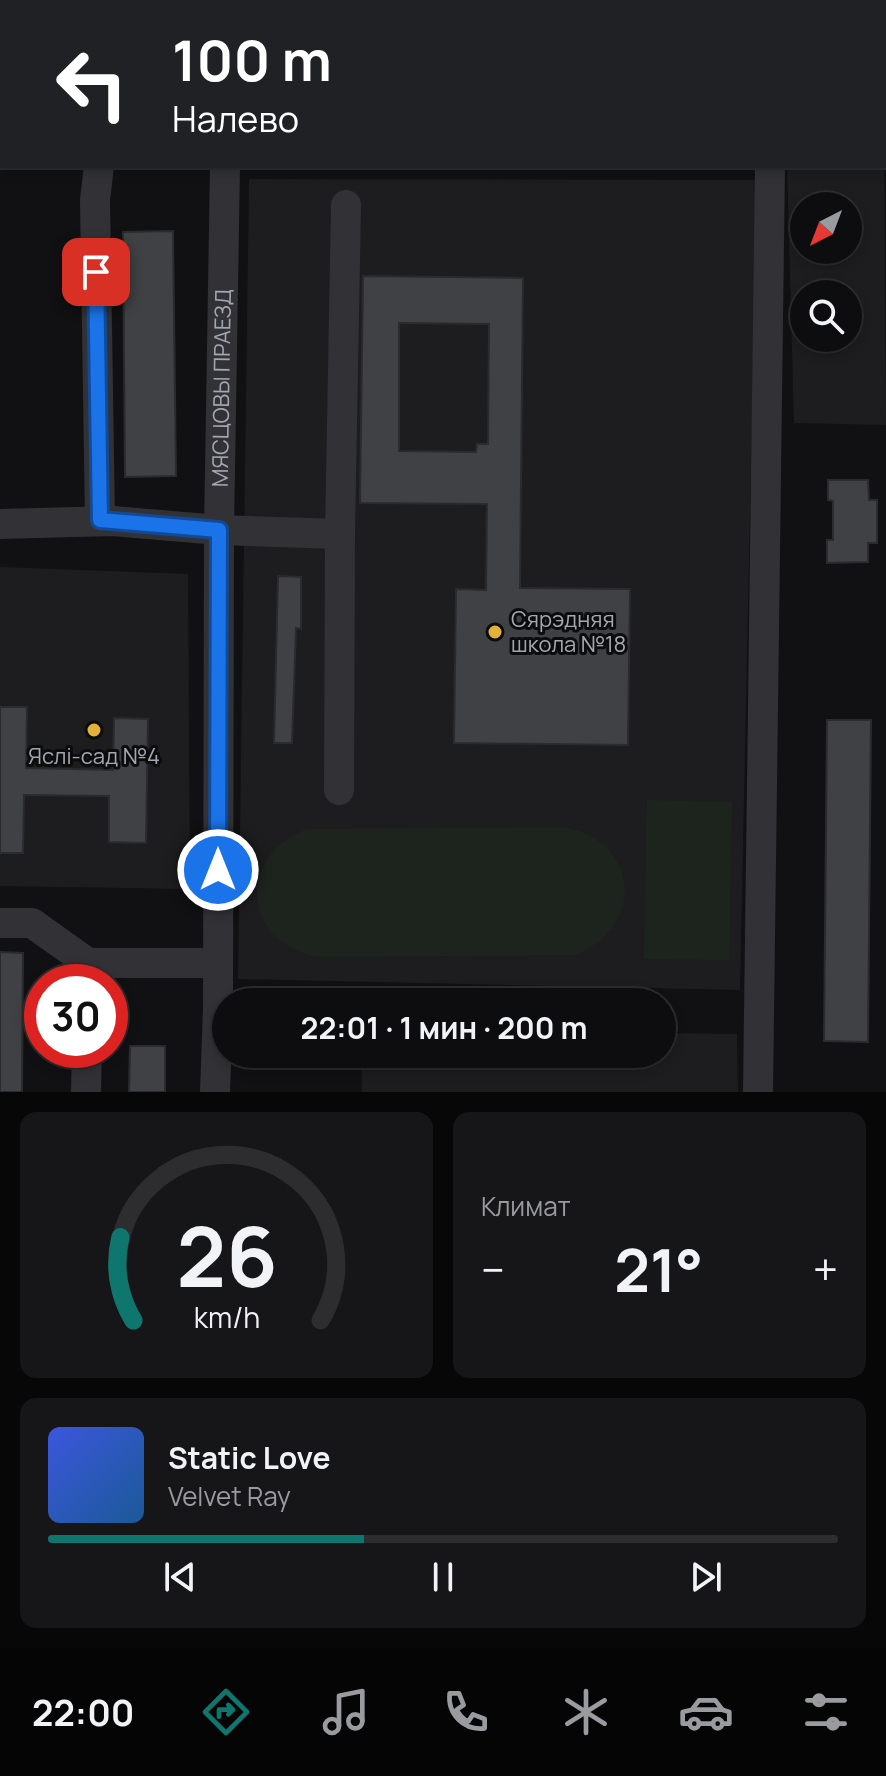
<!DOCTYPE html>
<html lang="ru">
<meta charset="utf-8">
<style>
:root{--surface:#0d0c0e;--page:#161517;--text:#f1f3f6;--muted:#9a9b9e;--line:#2d2c2e;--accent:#0f766e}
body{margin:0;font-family:Manrope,sans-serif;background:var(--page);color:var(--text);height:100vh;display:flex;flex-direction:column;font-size:30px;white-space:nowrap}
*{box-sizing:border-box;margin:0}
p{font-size:26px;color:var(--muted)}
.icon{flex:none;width:44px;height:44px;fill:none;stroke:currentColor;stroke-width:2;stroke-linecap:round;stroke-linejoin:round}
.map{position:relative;height:1092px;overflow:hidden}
.details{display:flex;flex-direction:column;gap:20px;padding:20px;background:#070708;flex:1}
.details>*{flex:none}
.banner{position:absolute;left:0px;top:0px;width:886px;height:168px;box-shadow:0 4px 12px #0003,0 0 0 2px var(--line);background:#202124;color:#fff;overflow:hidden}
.needle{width:52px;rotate:222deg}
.fabs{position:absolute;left:790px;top:192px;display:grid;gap:16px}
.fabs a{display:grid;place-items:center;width:72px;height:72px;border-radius:50%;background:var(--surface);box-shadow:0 4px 12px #0003,0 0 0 2px var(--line);font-size:40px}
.speed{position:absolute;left:24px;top:964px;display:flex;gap:16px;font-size:40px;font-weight:700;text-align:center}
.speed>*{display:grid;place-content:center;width:104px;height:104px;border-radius:50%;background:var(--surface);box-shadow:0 4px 12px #0003,0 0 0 2px var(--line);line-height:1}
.speed .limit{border:12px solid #d22;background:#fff;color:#111}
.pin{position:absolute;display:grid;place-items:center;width:68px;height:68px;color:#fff;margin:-34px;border-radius:16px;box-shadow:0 4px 12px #0006}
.me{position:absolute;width:88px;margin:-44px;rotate:0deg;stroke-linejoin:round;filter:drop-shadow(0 0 6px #0008)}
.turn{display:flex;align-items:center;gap:28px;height:168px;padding:0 40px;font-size:36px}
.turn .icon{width:104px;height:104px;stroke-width:2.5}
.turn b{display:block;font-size:56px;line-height:68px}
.big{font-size:60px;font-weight:700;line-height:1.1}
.details .tile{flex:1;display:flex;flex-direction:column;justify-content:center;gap:12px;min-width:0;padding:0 28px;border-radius:16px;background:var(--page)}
.details .dial{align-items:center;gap:0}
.dial svg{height:208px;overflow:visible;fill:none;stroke:var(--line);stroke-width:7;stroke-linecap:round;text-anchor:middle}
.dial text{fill:var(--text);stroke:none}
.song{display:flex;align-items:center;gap:24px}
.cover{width:96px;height:96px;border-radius:12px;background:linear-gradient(135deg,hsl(230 70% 55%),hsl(210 70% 35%))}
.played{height:8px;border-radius:4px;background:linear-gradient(90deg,var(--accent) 40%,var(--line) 40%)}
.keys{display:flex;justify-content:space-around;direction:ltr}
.heat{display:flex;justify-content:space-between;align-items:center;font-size:44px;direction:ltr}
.details .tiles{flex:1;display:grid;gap:20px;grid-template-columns:1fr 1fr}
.tile:last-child{grid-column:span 2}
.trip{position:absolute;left:212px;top:988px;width:464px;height:80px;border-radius:40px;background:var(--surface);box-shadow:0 4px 12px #0003,0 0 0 2px var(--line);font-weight:700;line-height:80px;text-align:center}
.dock{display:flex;height:128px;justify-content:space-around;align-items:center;background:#050506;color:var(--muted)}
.dock .icon{width:56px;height:56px}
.dock .current{color:var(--accent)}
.dock b{font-size:36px;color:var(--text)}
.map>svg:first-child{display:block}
.built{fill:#1d1d1f;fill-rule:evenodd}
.green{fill:#1d241e}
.building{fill:#404145;stroke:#2b2b2e;stroke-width:2;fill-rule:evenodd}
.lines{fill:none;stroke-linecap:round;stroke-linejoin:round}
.minor{stroke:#323236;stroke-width:30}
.route-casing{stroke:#114b97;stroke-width:20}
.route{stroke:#1a73e8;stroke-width:14}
.poi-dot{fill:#e1b139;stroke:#0c0c0d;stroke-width:3}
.labels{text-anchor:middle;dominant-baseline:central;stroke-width:6;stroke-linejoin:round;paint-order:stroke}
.street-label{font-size:22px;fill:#a3a7b1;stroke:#0c0c0d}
.poi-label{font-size:22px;fill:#a3a7b1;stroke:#0c0c0d;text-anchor:start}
</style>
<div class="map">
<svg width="886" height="1092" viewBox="0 0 886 1092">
<rect width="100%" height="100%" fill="#111012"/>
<path class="built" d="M884,103L886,425L794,423L787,166H884ZM804,206H848V250H804ZM848,294V338H804V294Z
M249,179L757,180L740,990L238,979Z
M0,567L188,574L190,889L0,886Z
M662,1033L737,1034L738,1092H362L361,1054H662Z"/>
<path class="green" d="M647,800L732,802L729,960L644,959Z
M563,827C639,839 647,927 575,955L319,957C243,944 234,857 307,829Z"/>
<path class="building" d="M173,231L176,476L125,477L123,232Z
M363,276L523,278L520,588L630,589L628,745L454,743L456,589L486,590L487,504L360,503ZM399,323L489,324L488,444H477L476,452L399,451Z
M828,480H868L869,500H877V543H868V562L827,563V540H833V501L828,500Z
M278,576L301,577V629L296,628L292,743H274Z
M0,707H27L26,768L113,770L114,718L148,719L146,843L109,842V796L24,795L23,853H0Z
M827,720H871L868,1042L824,1041Z
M0,952L23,953L22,1092H0Z
M130,1046H165V1092H129Z"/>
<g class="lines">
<g class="minor">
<path d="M222,0V2"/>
<path d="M438,0V2"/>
<path d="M628,0V2"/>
<path d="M770,0V2"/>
<path d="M105,2V0"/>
<path d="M0,131H2"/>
<path d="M99,166L95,200L100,520L113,521"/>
<path d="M0,524L113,521L219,530L340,534L339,790"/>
<path d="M340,534L346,205"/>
<path d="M0,923H32L88,963H218"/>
<path d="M86,1092L87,1050"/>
<path id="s1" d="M215,1092L218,1009L219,530L225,166"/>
<path d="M758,1092L770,166"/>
</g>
</g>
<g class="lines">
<defs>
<path id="route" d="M96,272L100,520L219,530L218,870"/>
</defs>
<use href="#route" class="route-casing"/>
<use href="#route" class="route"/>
</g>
<g class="poi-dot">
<circle cx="495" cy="632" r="8"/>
<circle cx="94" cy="730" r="8"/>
</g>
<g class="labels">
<g class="street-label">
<text stroke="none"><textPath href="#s1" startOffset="704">МЯСЦОВЫ ПРАЕЗД</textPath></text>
</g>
<g class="poi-label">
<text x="511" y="619">Сярэдняя<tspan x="511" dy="25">школа №18</tspan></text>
<text x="94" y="756" text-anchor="middle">Яслі-сад №4</text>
</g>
</g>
</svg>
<div class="fabs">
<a><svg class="needle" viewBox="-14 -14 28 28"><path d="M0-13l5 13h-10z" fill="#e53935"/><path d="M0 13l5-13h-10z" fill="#9a9b9e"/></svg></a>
<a><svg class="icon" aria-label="search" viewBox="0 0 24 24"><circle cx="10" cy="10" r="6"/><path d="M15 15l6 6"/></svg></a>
</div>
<div class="speed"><div class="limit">30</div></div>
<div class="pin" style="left:96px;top:272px;background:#d93025"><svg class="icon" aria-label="arrive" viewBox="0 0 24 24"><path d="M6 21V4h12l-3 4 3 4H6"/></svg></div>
<svg class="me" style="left:218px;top:870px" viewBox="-20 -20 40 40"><circle r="17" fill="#1a73e8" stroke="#fff" stroke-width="3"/><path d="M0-11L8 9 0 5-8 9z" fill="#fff"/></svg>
<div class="trip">22:01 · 1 мин · 200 m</div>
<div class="banner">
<div class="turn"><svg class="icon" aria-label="left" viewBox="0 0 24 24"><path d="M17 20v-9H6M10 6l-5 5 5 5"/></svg><div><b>100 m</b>Налево</div></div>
</div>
</div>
<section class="details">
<div class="tiles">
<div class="tile dial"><svg viewBox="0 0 100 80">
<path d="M14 69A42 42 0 1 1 86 69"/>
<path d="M14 69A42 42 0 0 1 9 37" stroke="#0f766e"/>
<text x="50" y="56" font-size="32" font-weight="700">26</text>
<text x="50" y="72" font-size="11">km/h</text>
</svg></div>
<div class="tile"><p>Климат</p>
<div class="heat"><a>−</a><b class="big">21°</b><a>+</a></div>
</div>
<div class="tile">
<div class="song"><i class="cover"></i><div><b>Static Love</b><p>Velvet Ray</p></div></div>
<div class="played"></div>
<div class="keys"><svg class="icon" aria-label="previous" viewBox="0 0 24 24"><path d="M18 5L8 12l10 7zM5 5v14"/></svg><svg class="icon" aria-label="pause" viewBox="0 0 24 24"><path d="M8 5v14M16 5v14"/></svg><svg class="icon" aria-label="next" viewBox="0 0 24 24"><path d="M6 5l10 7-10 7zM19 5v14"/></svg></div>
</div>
</div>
</section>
<nav class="dock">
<b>22:00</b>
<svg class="icon current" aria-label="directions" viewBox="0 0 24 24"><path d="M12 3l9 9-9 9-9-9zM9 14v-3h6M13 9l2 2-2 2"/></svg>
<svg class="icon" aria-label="music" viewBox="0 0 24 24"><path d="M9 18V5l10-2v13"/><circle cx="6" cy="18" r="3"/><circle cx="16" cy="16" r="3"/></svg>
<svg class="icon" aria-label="phone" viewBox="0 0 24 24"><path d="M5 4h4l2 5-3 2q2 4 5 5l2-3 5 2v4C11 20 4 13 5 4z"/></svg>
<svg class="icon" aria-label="climate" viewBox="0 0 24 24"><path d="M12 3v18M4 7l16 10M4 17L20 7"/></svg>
<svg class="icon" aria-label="car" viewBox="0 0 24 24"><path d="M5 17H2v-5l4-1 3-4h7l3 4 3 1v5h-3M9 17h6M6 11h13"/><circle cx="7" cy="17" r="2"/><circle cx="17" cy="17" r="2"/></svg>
<svg class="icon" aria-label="filters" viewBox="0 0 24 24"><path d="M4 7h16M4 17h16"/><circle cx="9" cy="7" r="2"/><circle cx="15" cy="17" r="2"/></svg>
</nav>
